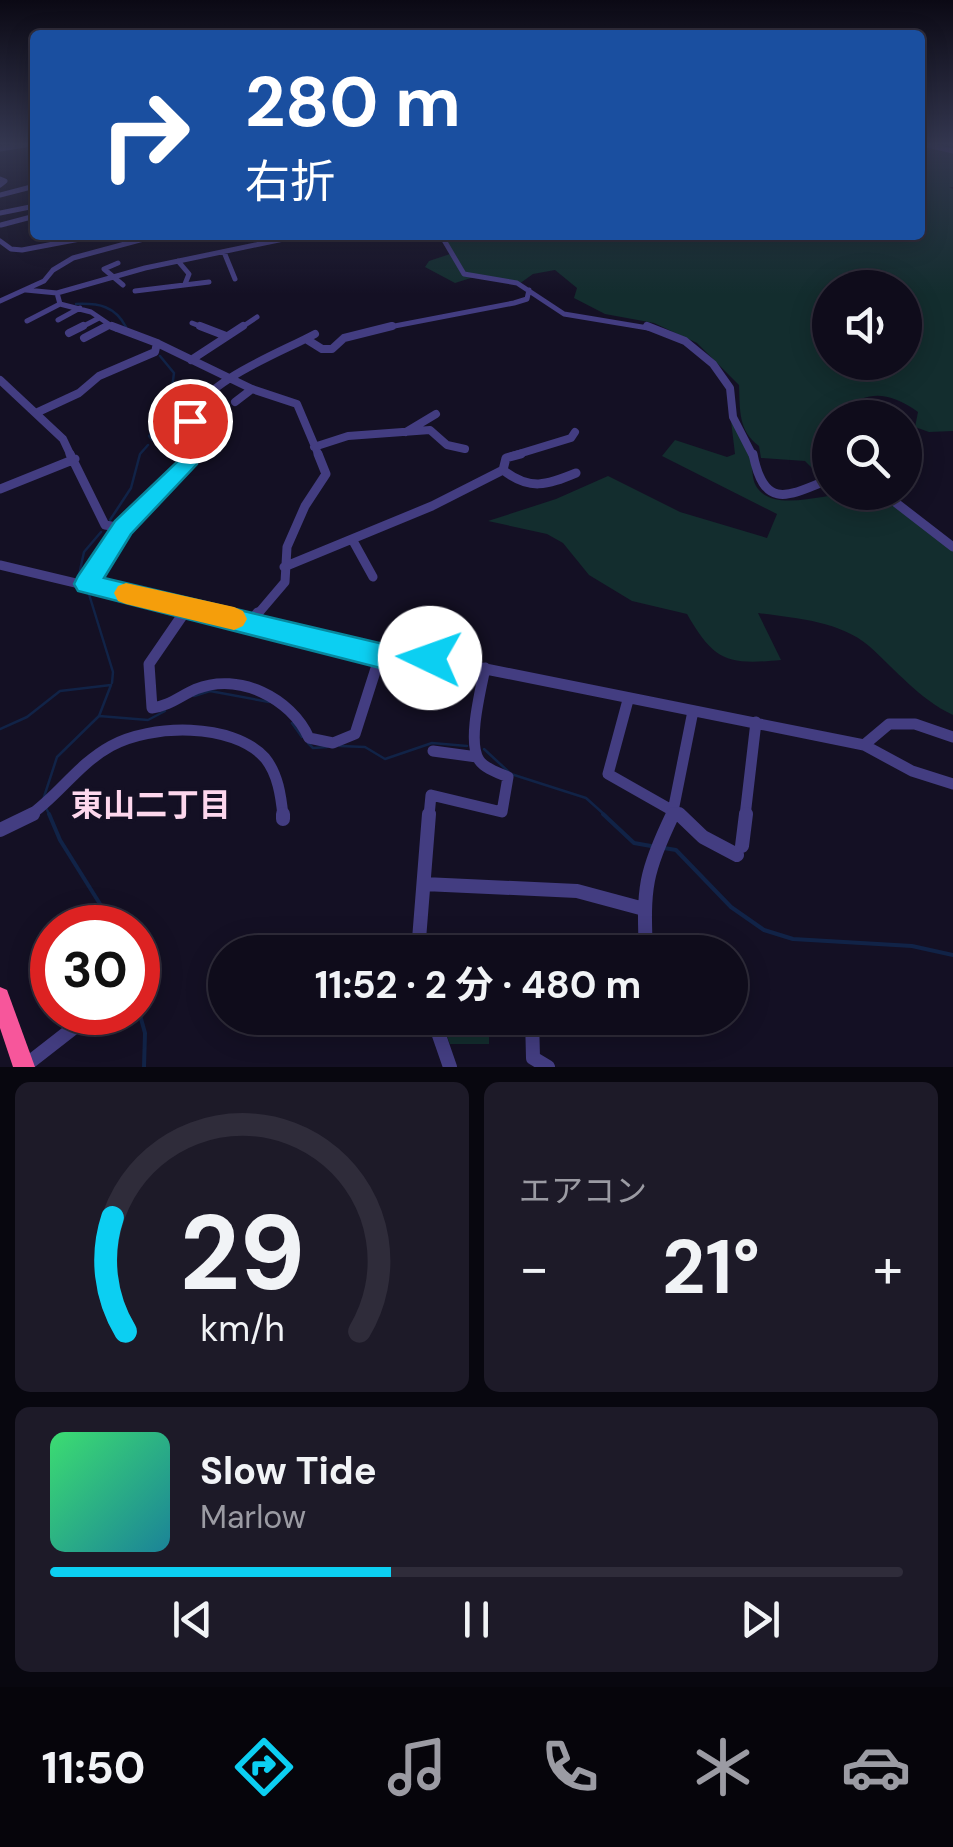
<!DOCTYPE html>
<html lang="ja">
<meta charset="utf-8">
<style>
:root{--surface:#0f0c1b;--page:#1d1a28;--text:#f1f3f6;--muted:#9b9ba3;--line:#2f2c3a;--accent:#0ccff2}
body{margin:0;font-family:"DM Sans","Noto Sans JP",sans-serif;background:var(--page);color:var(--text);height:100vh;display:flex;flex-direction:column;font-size:38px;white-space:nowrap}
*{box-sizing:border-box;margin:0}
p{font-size:32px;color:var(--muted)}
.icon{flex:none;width:55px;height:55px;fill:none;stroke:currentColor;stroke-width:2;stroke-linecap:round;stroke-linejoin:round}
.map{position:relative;height:1067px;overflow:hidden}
.sheet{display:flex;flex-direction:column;gap:15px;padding:15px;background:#08070f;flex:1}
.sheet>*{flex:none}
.banner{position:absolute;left:30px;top:30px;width:895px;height:210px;border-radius:10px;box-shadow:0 5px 25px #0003,0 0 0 2px var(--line);background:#1a4fa0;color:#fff;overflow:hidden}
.tools{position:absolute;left:812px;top:270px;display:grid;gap:20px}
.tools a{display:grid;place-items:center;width:110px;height:110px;border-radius:50%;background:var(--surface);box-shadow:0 5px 25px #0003,0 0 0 2px var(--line);font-size:50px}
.speed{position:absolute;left:30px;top:905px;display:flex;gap:20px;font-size:50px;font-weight:700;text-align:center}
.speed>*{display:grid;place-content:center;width:130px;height:130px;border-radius:50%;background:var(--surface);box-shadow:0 5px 25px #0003,0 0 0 2px var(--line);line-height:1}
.speed .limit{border:15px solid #d22;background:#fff;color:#111}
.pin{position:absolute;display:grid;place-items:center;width:85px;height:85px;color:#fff;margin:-42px;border:5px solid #fff;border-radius:50%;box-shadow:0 2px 10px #0007}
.me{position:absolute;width:110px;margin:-55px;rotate:273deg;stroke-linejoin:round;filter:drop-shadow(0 0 8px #0008)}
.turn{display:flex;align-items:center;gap:35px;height:210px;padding:0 50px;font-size:45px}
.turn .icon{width:130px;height:130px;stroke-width:2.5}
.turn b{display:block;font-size:70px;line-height:85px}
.big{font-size:75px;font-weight:700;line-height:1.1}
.sheet .tile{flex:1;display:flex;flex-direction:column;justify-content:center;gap:15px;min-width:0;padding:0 35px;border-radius:15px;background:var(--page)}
.sheet .dial{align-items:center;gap:0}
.dial svg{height:260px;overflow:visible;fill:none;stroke:var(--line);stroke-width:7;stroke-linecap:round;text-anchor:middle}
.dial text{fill:var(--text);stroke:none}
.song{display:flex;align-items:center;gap:30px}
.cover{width:120px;height:120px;border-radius:15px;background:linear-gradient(135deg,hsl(140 70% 55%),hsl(190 70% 35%))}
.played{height:10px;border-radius:5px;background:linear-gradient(90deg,var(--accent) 40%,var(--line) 40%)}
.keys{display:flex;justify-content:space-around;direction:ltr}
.heat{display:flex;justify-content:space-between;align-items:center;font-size:55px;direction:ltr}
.sheet .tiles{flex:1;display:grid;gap:15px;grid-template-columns:1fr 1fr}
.tile:last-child{grid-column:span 2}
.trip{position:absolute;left:208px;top:935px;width:540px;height:100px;border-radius:50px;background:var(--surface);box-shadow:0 5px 25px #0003,0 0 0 2px var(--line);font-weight:700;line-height:100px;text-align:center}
.tabs{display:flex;height:160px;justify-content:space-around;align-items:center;background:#06050b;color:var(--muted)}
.tabs .icon{width:70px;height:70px}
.tabs .selected{color:var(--accent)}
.tabs b{font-size:45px;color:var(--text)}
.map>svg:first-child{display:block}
.green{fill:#132d2e;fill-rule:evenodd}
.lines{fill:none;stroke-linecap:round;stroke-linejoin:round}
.stream-far1{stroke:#112347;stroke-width:2.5}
.stream{stroke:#112347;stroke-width:4}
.minor-far4{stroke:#433d81;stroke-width:5}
.minor-far3{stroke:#433d81;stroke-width:8}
.minor-far2{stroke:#433d81;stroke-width:9}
.minor-far1{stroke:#433d81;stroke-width:11}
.minor{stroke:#433d81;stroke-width:14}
.highway{fill:#f7569b;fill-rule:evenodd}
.route{fill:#0ccff2;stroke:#08879d;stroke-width:2.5}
.slow{fill:#f59e0b}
.labels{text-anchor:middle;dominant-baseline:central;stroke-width:8;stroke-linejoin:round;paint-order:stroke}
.near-neighbourhood-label{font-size:32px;font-weight:bold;fill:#fdd7ed;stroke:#141024}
</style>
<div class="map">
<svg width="953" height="1067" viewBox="0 0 953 1067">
<rect width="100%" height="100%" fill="#141024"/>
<path class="green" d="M920,145H953V187H949L953,189V431L929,432L915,427L918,412C876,381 850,398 824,431L830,441V472L814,470L805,461L761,458L759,446C738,431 740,409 739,385L697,343L654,323L605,314L574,298L577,288L555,270L533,274L519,284L474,277L455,283L425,267L429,261L453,253L443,237L447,235H920ZM830,288H905V362H830Z
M729,404C736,421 747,438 751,455C753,465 751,477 756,486C774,516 833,490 860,493C894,496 928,530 953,550V715C919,699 896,670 869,646C840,621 794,618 758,613L781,660C727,665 714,661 687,614L632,601L589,575L563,543L547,534L488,521L556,499L608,476L680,512L767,538L777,514L662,456L675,440L727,457L735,454Z
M440,1018H489V1044H450Z"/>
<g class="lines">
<path class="stream-far1" d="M76,304C99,303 115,306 126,327
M152,440L149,436L175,403L171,396L174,373L160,356
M110,520L131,488L140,454L148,445
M82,580L79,575L84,552L101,532
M88,591L113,672L112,683
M194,696L210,691L269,702
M292,723L302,737
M0,729L27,717L60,691L111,685L99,716L148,720L165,711
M308,743L313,748L327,747
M340,746L365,747L385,759L432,743L467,746
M484,749L511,774L586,798L606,816
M43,800L57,757L99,716
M46,808L50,816"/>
<path class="stream" d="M49,814L60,840L115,928
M603,814L634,843L651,846
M664,848L676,850L731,907L764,930L793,939L912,946L953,955
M138,1008L145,1033L144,1067"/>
<path class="minor-far4" d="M927,145L953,151
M0,149L25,145
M0,179L5,181L0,185
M0,195L35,186V180
M0,213L35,206
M1,225L35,216
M441,235L464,274L517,283L564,314L654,329
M0,241L11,249L22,250L101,235
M224,252L235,279
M178,261L189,274L185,284
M118,263L104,269L123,285
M26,290L57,293L145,268L303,235
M135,291L209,282
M57,293L60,304L91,312L116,329
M0,301L44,281L53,270L73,258L151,237
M58,320L80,308
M27,321L60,304
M192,323L207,329
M78,329L99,318
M102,329L109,325
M239,329L257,317
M379,329L514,303L527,299L529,290"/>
<path class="minor-far3" d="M112,326L157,343L252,389L297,404L319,456
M200,326L226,336
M647,326L685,341L713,364L730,388L733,417L753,456
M69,333L83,326
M84,338L107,326
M306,339L322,349H332L344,338L392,326
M191,360L243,326
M0,380L63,439L71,456
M235,402L252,389
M38,412L79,393L99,376L155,352L157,343
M406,432L436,414
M314,447L348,436L430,430L447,445L465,449
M187,456C187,444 186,428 191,417C208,379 280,353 315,334
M512,456L571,438L575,432"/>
<path class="minor-far2" d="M70,454L105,525L123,528
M753,454C764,510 787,497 830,479
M503,470C530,491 547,485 576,473
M0,489L75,459
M882,492L953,547
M352,539L373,577
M0,565L214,616
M284,567L432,506L503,470L506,458L521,454
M87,584L123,528L187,465V454
M183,616L188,608
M256,616L285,582L287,547L305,506L326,474L318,454"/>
<path class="minor-far1" d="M184,613L149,664L152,708C169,706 180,696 196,689C239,672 291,698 309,738L333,743L355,734L380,656
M204,613L392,658H431L864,745L889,724H915L953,737
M251,622L258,613
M628,700L608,774L682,816
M864,745L912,771L953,784
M433,751L477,757
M29,816C59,795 78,764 111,746C150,724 233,722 265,758C278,774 281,796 283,816
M429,816L431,795L502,812L508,777C499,773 485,769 479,760C467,742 481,689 485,668
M672,816L693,711
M745,816L756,722"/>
<path class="minor" d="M283,814V819
M679,814L703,837L737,855
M0,830L33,814
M742,846L746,814
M424,884L577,891L644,909
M418,952L429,814
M646,952C643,888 645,872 673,814
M433,1018L450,1067
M532,1018L533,1058L548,1067
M26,1065L94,1012"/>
<path class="highway" d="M0,987L7,990L35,1067H13L0,1028Z"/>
</g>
<linearGradient id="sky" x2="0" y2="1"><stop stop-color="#0b0914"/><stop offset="0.49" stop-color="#343750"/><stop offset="1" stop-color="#343750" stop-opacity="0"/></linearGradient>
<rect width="953" height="294" fill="url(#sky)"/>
<path class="route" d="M190,415L199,421L197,464L131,534L104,578L392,646H430L440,649L444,658L440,667L392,671L78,591L74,584L78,576L115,521L177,462L180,421Z"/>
<path class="slow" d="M126,583L234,607L243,611L247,619L243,626L234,630L126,604L118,601L114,593L118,586Z"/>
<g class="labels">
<g class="near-neighbourhood-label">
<text x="151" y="805">東山二丁目</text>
</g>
</g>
</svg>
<div class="tools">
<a><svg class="icon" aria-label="sound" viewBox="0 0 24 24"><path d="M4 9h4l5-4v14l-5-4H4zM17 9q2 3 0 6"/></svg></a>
<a><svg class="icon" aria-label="search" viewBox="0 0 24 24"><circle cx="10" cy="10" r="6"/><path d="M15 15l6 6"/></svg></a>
</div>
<div class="speed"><div class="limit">30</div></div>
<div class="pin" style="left:190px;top:421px;background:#d93025"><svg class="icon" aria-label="arrive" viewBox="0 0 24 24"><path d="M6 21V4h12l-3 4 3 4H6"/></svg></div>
<svg class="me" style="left:430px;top:658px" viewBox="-20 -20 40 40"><circle r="19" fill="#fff"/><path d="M0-13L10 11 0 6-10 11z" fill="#0ccff2"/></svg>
<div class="trip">11:52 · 2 分 · 480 m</div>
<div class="banner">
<div class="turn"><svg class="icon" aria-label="right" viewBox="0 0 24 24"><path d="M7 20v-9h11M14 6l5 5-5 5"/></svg><div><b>280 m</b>右折</div></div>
</div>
</div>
<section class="sheet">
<div class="tiles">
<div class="tile dial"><svg viewBox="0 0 100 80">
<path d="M14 69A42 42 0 1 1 86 69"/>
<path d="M14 69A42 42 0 0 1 10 34" stroke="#0ccff2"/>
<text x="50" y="56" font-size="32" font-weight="700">29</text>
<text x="50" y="72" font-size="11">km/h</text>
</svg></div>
<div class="tile"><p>エアコン</p>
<div class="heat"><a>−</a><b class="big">21°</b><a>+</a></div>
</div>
<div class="tile">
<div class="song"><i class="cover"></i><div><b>Slow Tide</b><p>Marlow</p></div></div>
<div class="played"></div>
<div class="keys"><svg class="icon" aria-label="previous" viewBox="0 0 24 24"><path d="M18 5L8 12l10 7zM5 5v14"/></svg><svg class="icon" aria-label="pause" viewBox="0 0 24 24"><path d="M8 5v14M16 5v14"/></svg><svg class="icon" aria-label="next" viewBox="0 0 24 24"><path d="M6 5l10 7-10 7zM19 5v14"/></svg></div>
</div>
</div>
</section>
<nav class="tabs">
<b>11:50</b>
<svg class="icon selected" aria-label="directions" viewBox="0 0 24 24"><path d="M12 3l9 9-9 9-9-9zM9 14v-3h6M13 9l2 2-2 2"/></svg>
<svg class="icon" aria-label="music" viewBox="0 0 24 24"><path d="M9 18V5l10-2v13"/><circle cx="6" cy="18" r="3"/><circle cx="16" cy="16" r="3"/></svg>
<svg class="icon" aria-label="phone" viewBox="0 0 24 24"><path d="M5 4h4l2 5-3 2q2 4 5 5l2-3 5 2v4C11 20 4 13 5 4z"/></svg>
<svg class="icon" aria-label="climate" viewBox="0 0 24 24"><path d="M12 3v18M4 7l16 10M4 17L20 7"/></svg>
<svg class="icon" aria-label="car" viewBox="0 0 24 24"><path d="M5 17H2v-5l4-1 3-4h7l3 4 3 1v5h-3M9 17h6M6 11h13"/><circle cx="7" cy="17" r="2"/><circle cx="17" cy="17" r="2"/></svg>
</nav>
